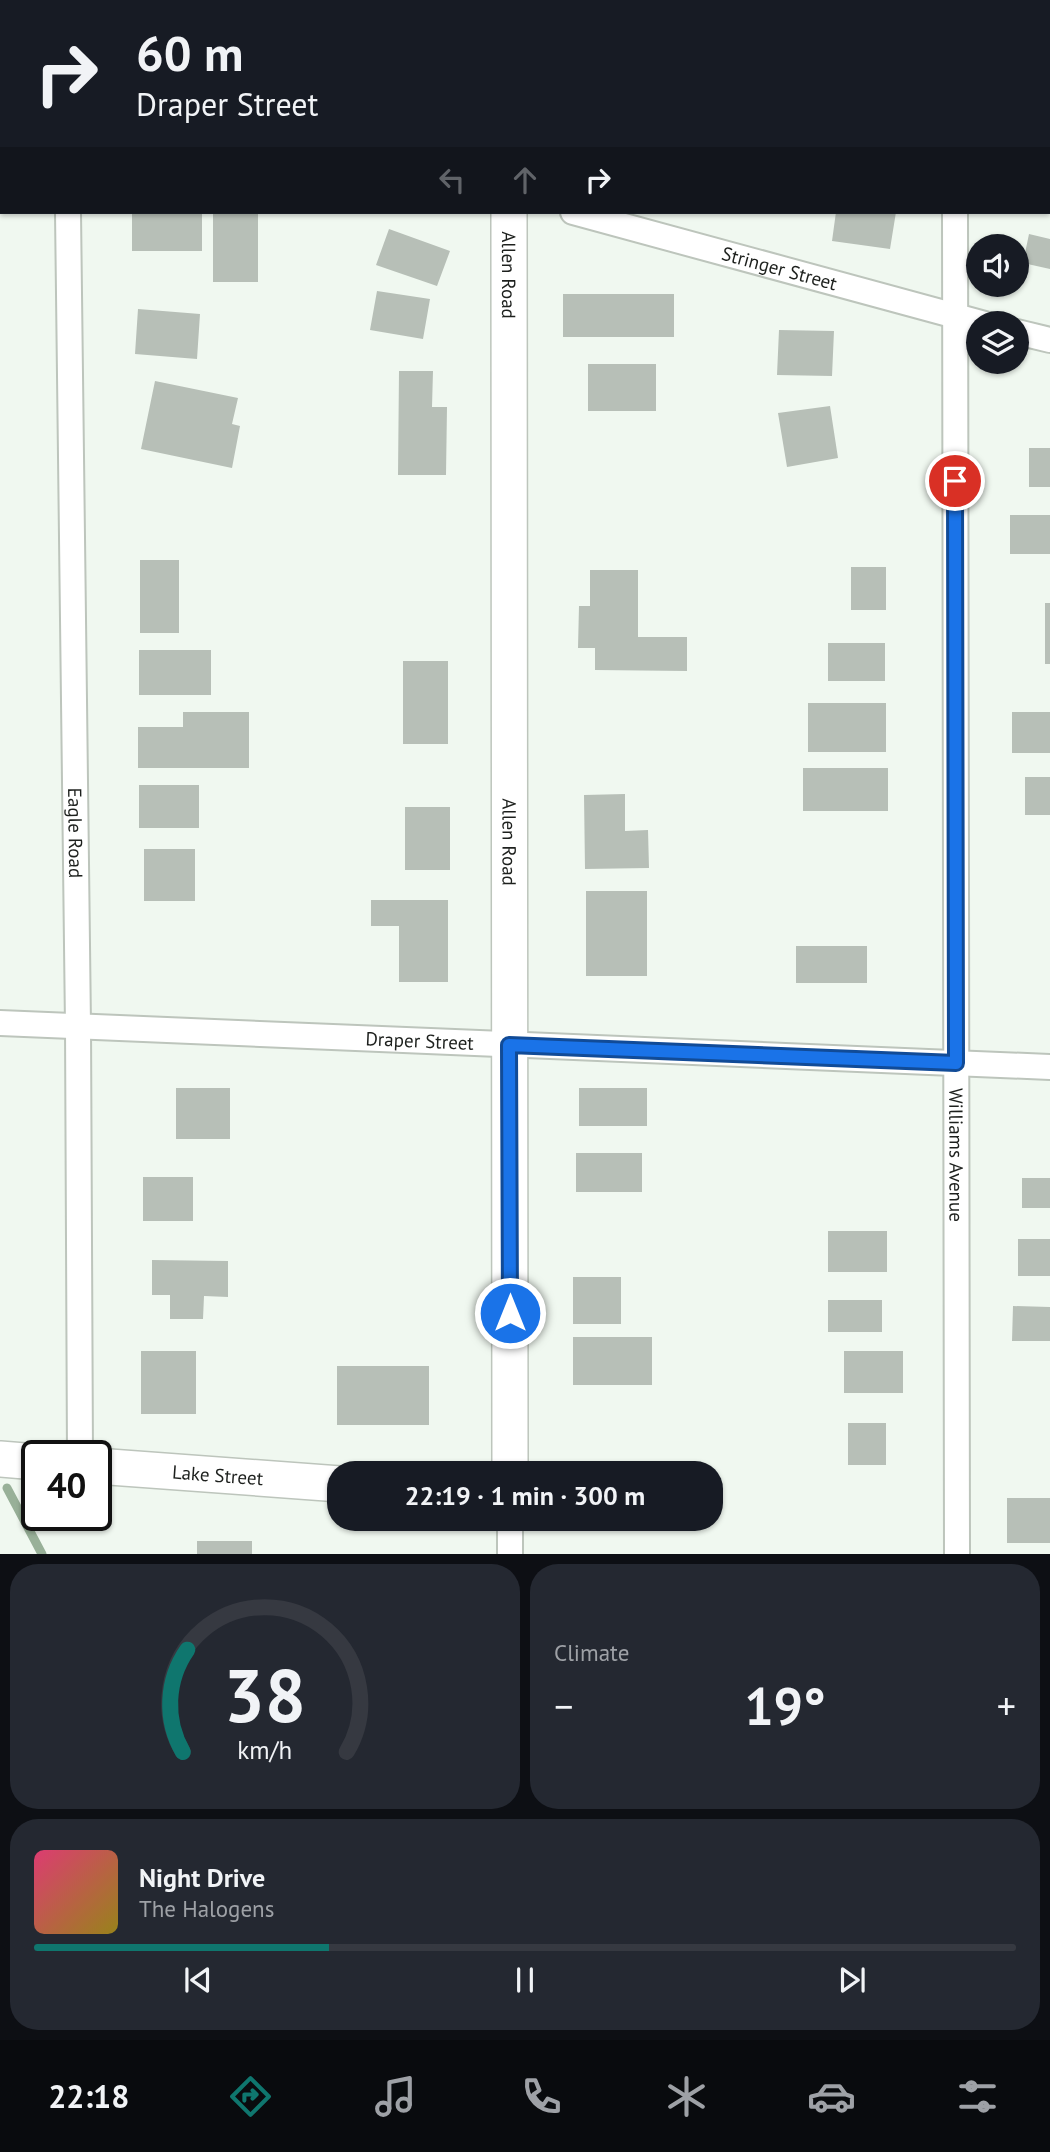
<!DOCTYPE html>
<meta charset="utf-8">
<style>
:root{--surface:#171b24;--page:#242831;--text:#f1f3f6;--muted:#9ea1a6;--line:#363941;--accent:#0f766e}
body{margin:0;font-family:"PT Sans",sans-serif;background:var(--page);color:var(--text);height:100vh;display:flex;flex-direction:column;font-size:26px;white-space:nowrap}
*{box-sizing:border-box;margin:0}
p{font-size:23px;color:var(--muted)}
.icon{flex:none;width:38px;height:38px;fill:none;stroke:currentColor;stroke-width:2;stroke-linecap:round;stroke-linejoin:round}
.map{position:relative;height:1554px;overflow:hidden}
.panel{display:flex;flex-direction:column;gap:10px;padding:10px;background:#0d0f14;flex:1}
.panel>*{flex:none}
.guide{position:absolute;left:0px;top:0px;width:1050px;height:214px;box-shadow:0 2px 5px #0004;background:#171b24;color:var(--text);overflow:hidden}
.tools{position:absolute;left:966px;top:234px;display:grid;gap:14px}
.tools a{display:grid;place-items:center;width:63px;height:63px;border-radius:50%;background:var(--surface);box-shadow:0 2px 5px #0004;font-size:35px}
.speed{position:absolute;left:21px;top:1440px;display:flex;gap:14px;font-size:35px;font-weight:700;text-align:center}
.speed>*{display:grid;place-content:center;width:91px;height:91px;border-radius:50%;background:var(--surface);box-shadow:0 2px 5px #0004;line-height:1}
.speed .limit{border:4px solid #111;border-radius:10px;background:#fff;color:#111}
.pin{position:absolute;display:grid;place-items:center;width:60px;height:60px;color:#fff;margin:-30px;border:4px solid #fff;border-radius:50%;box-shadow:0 2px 7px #0007}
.me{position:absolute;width:77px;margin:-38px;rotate:0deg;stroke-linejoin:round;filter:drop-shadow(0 0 5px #0008)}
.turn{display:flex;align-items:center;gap:24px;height:147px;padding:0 21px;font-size:32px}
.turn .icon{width:91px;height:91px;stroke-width:2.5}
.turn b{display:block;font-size:49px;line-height:60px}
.lanes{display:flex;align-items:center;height:66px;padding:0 21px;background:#0003;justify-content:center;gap:35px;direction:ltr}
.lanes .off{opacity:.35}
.big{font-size:52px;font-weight:800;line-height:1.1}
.panel .widget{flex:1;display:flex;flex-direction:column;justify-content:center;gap:10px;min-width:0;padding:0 24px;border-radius:28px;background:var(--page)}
.panel .dial{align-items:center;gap:0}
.dial svg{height:182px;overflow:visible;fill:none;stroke:var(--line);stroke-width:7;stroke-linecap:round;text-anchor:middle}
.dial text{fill:var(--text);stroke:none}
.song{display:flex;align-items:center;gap:21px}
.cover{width:84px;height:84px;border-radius:10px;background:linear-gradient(135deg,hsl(340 70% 55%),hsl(50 70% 35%))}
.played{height:7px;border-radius:4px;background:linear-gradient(90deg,var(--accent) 30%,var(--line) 30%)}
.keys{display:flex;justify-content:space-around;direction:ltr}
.heat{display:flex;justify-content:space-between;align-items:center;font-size:38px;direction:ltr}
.panel .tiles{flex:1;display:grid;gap:10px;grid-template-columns:1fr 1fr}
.widget:last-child{grid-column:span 2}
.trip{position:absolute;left:327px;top:1461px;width:396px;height:70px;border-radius:28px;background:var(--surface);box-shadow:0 2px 5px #0004;font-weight:800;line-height:70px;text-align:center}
.tab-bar{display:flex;height:112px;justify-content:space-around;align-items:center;background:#090b0e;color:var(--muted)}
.tab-bar .icon{width:49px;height:49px}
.tab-bar .active{color:var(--accent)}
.tab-bar b{font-size:32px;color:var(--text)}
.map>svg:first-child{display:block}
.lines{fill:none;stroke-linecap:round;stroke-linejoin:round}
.stream{stroke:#98b098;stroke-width:9}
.building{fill:#b7bfb7}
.lane-casing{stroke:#bdc5bc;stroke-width:16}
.street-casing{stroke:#bdc5bc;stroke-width:28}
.secondary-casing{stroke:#bdc5bc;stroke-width:38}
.lane{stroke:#fff;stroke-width:12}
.street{stroke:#fff;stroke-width:24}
.secondary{stroke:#fff;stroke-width:35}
.route-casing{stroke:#114b97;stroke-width:18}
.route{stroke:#1a73e8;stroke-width:12}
.labels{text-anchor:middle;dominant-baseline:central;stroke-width:7;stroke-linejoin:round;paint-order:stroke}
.street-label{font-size:19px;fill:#1d201d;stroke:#fff}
</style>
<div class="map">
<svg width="1050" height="1554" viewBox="0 0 1050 1554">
<rect width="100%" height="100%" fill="#f0f8f0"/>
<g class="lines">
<path class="stream" d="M7,1488L42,1554"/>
</g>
<path class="building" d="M132,212H202V251H132Z
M213,212H258V282H213Z
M836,212H896L890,249L832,241Z
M389,229L450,251L437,286L376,265Z
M1029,234L1050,239V269L1023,263Z
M377,291L430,299L423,339L370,330Z
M563,294H674V337H563Z
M138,309L200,314L197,359L135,354Z
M779,330L834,331L832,376L777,375Z
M588,364H656V411H588Z
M399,371H433L432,407H447L446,475H398Z
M155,381L238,398L232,424L240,426L232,468L141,449Z
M830,406L838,458L787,467L778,413Z
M1029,448H1050V487H1029Z
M1010,515H1050V554H1010Z
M140,560H179V633H140Z
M851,567H886V610H851Z
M590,570H638V637H687V671L595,670V648H578L579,606H590Z
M1045,603H1050V664H1045Z
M828,643H885V681H828Z
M139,650H211V695H139Z
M403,661H448V744H403Z
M808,703H886V752H808Z
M183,712H249V768H138V727H183Z
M1012,712H1050V753H1012Z
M803,768H888V811H803Z
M1025,777H1050V815H1025Z
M139,785H199V828H139Z
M625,794V831L648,830L649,868L585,869L584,795Z
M405,807H450V870H405Z
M144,849H195V901H144Z
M586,891H647V976H586Z
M371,900H448V982H399V926H371Z
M796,946H867V983H796Z
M176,1088H230V1139H176Z
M579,1088H647V1126H579Z
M576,1153H642V1192H576Z
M143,1177H193V1221H143Z
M1022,1178H1050V1208H1022Z
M828,1231H887V1272H828Z
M1018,1239H1050V1276H1018Z
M152,1260L228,1261V1297L204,1296L203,1319H170V1295H152Z
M573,1277H621V1324H573Z
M828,1300H882V1332H828Z
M1013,1306L1050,1307V1341H1012Z
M573,1337H652V1385H573Z
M141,1351H196V1414H141Z
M844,1351H903V1393H844Z
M337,1366H429V1425H337Z
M848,1423H886V1465H848Z
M1007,1498H1050V1543H1007Z
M197,1541H252V1554H197Z"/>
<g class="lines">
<defs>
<path id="lane" d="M303,2V0"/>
<g id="street">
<path d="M956,2V0"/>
<path d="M0,60H2"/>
<path id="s1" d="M68,212L78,1026L80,1456"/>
<path id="s2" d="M573,212L985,324"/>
<path id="s3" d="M955,212L957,1554"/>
<path d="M1017,332L1050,340"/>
<path id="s4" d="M0,1023L1050,1067"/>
<path d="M510,1519V1554"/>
</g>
<g id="secondary">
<path d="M510,2V0"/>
<path id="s5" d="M509,212L510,1474"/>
<path d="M0,1459L37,1462"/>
<path id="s6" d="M96,1466L340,1484"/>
</g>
</defs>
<use href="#lane" class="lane-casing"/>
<use href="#street" class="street-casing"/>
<use href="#secondary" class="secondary-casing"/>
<use href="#lane" class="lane"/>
<use href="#street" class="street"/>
<use href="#secondary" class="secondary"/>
</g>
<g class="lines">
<defs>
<path id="route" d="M510,1313L509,1045L956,1063L955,481"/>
</defs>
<use href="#route" class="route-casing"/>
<use href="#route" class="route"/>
</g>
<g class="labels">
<g class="street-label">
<text stroke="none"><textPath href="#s2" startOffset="214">Stringer Street</textPath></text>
<text stroke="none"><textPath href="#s5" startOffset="63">Allen Road</textPath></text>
<text stroke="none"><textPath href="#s1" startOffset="621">Eagle Road</textPath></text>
<text stroke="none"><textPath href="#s5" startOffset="630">Allen Road</textPath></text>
<text stroke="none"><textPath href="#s4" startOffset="420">Draper Street</textPath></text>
<text stroke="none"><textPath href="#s3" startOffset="943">Williams Avenue</textPath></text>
<text stroke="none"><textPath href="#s6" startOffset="122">Lake Street</textPath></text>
</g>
</g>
</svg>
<div class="tools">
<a><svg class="icon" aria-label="sound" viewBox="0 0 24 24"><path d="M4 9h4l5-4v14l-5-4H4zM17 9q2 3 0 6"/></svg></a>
<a><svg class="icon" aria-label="layers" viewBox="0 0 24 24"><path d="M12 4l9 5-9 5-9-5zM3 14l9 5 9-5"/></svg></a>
</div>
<div class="speed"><div class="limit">40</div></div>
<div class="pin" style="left:955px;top:481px;background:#d93025"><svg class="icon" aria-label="arrive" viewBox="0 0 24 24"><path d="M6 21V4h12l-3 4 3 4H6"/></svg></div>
<svg class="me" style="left:510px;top:1313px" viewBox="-20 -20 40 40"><circle r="17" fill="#1a73e8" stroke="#fff" stroke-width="3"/><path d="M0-11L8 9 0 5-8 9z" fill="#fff"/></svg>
<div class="trip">22:19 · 1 min · 300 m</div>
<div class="guide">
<div class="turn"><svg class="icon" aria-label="right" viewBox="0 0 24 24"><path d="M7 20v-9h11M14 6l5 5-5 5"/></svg><div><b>60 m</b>Draper Street</div></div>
<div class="lanes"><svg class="icon off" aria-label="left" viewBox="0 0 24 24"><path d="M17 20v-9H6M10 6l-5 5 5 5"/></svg><svg class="icon off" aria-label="ahead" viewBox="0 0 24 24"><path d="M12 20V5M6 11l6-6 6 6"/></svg><svg class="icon" aria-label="right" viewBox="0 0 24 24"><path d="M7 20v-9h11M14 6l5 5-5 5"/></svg></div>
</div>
</div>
<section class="panel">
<div class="tiles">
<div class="widget dial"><svg viewBox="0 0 100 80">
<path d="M14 69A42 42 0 1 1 86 69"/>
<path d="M14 69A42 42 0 0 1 16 24" stroke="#0f766e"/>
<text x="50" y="56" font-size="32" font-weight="700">38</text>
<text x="50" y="72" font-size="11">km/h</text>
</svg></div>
<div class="widget"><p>Climate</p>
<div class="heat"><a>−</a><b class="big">19°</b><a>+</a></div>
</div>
<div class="widget">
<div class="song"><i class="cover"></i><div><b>Night Drive</b><p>The Halogens</p></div></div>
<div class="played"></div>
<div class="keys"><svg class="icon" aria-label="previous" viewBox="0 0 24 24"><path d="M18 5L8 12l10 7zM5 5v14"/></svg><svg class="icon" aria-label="pause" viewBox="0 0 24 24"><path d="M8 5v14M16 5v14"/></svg><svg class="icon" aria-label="next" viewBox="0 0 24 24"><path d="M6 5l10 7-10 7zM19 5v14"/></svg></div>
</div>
</div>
</section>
<nav class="tab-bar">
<b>22:18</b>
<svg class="icon active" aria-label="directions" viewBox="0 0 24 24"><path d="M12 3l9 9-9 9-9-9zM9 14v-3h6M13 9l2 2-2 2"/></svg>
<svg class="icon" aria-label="music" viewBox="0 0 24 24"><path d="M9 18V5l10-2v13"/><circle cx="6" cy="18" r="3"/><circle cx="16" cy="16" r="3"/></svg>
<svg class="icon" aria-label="phone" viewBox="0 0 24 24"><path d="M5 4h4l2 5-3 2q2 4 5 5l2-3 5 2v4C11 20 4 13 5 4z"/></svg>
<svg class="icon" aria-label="climate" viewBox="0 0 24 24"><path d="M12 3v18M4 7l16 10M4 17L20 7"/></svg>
<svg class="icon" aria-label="car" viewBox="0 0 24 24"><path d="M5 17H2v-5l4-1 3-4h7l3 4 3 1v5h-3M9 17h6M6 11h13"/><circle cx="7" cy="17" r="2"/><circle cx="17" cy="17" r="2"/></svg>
<svg class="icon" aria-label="filters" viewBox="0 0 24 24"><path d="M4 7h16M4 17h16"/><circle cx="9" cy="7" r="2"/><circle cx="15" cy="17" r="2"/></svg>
</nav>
